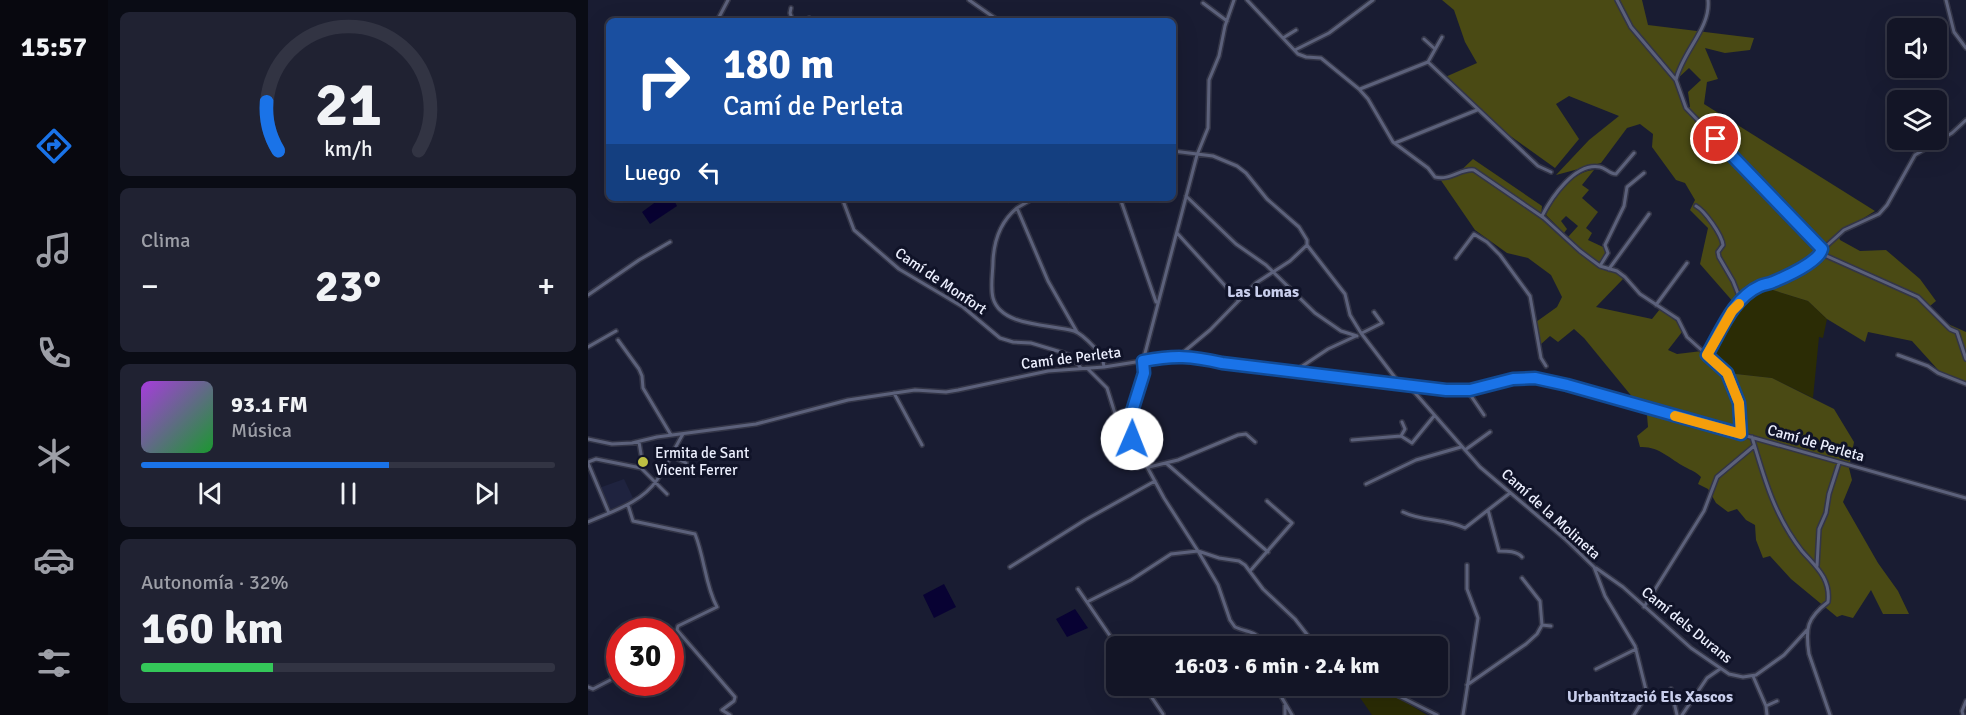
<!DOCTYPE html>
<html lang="es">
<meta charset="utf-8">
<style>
:root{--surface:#131526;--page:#202232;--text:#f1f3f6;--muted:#9d9fa7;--line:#323443;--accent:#1a73e8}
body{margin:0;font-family:Signika,sans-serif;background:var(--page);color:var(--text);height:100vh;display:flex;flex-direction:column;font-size:22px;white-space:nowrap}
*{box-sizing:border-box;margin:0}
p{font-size:20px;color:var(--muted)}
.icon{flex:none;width:33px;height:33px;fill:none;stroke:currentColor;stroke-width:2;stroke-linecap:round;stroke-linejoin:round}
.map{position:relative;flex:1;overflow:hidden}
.side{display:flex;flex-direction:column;gap:12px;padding:12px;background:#0a0c15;width:480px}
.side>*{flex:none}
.hud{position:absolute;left:18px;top:18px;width:570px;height:183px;border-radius:9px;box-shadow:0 6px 24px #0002,0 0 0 2px var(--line);background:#1a4fa0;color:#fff;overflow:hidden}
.fabs{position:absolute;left:1299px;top:18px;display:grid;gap:12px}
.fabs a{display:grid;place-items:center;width:60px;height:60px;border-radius:9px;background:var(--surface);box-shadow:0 6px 24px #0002,0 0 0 2px var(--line);font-size:30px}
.speed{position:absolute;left:18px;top:618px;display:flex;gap:12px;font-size:30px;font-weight:700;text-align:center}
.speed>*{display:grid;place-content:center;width:78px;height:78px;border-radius:50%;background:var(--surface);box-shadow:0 6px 24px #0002,0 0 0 2px var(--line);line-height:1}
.speed .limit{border:9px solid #d22;background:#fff;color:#111}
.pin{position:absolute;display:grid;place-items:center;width:51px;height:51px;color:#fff;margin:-26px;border:3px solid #fff;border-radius:50%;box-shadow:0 2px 6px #0007}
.me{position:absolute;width:66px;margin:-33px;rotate:1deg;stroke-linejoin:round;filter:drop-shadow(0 0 4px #0008)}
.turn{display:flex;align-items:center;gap:21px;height:126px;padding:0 18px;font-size:27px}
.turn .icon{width:78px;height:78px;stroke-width:2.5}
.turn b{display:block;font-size:42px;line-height:51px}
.then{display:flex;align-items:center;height:57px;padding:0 18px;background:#0003;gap:12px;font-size:22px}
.big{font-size:45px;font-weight:700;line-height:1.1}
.side .card{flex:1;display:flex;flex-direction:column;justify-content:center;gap:9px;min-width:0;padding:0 21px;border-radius:9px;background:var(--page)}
.side .dial{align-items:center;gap:0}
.dial svg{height:156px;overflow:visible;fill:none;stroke:var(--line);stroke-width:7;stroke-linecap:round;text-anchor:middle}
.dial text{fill:var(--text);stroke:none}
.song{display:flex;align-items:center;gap:18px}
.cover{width:72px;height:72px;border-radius:9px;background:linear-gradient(135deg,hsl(280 70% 55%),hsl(130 70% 35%))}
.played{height:6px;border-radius:3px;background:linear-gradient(90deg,var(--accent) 60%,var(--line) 60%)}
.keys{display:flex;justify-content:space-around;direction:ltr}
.heat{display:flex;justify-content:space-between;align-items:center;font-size:33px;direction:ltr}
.charge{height:9px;border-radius:4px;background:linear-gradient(90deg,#34c759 32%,var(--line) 0)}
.trip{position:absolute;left:518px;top:636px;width:342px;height:60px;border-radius:9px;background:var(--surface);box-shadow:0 6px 24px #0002,0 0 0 2px var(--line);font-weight:700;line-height:60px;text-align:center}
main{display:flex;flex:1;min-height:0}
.tab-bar{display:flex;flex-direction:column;width:108px;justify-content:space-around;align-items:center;background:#08080f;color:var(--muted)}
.tab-bar .icon{width:42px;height:42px}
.tab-bar .active{color:var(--accent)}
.tab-bar b{font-size:27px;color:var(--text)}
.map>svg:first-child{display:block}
.built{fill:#1f233f}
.green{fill:#2b2c05}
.forest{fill:#4a4a14;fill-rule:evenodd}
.water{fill:#080233}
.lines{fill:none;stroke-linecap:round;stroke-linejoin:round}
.street-casing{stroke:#333547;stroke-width:6}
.street{stroke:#5c617b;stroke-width:3}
.route-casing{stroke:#114b97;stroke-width:15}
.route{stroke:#1a73e8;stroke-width:10}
.slow{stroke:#f59e0b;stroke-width:10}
.poi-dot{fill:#bdbf43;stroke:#101328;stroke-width:2}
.labels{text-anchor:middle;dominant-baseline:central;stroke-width:6;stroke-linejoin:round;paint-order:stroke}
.street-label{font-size:15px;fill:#eceffe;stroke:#101328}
.poi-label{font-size:15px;fill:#eceffe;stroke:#101328;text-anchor:start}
.neighbourhood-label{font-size:16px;font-weight:bold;fill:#c8ceec;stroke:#101328}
</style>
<main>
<nav class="tab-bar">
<b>15:57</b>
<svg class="icon active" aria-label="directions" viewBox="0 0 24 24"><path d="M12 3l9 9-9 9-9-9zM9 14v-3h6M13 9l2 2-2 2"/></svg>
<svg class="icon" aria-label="music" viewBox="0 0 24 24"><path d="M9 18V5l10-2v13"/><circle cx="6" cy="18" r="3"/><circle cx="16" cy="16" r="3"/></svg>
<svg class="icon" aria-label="phone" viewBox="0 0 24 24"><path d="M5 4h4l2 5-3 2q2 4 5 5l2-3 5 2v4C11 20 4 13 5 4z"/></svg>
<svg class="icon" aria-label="climate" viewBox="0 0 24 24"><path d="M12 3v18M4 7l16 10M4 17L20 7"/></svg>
<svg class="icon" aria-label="car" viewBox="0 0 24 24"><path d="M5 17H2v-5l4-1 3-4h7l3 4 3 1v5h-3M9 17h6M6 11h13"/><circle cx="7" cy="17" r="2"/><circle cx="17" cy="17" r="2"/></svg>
<svg class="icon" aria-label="filters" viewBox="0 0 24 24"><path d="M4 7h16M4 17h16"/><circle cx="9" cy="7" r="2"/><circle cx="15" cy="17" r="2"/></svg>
</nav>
<section class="side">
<div class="card dial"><svg viewBox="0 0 100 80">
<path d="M14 69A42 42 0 1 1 86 69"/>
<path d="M14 69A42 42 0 0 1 8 44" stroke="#1a73e8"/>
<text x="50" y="56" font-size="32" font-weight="700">21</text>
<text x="50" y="72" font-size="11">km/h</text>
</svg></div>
<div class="card"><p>Clima</p>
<div class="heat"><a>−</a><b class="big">23°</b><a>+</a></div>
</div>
<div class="card">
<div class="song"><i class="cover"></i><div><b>93.1 FM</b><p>Música</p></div></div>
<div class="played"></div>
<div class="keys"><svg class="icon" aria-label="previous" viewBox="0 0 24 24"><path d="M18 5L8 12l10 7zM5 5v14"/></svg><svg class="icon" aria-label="pause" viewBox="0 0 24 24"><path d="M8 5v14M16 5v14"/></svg><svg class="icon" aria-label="next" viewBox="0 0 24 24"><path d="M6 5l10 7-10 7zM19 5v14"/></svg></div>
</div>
<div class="card"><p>Autonomía · 32%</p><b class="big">160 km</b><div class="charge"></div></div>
</section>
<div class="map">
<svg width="1378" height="715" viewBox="0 0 1378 715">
<rect width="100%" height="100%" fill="#191c32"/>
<path class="built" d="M36,479L45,498L40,503L21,512L11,488Z"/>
<path class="green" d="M1172,286L1220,301L1239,319L1235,338L1231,337L1225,398L1184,378L1139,373L1119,355L1144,311Z
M764,686H791L839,715H784Z"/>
<path class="forest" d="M854,0H1054L1060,25L1166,38L1162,50L1137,53L1117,48L1130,79L1119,82L1116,104L1287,211L1250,234L1252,240L1272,251L1298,250L1332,279L1348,301L1342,306L1360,324L1378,332V383L1352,372L1324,341L1280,332L1277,342L1239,319L1220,301L1172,286L1147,304L1112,264L1120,228L1102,210L1107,200L1097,183L1088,180L1064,147L1065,134L1052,124L1039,128L1013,163L968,175L1001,140L1031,116L981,96L968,104L991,139L967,168L900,120L855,78L889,63L877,42L866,10ZM1101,68L1113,80L1100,92L1102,107L1099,108L1088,80Z
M885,159L954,206L953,216L968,232L980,237L990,226L978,216L973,221L979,229L976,233L958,215C967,197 984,171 1006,170L994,185L1001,190L994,198L1010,212L998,228L1004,233L1000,240L1015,247L1020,255L1012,267L1029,271L1036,278L1008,307L1064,319L1072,309L1092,324L1094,332L1080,350L1089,354L1114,351L1139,373L1184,378L1246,409L1266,442L1261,468L1264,480L1255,502L1290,563L1310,591L1321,614H1295L1283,590L1265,618L1254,615L1249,617L1203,579L1182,556L1175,558L1168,540L1167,525L1158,520L1149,509L1140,512L1128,503L1120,489L1110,484L1113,477C1107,471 1104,471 1097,467C1082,459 1071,446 1052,447L1049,436L1060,427L1059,415L996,338L986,329L970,342L962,336L952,345L948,322L969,307L974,297L963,275L940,258L919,253L887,230L852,179L865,178Z"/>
<path class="water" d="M73,198H85L89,206L62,224L54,212Z
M356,584L368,607L346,618L335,595Z
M487,609L500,628L479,637L468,619Z"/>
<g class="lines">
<defs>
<path id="street" d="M381,0L411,21
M659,0L710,54L718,57L733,58L771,89L780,99L805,142L840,168L847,177C862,181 873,168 886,170L956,218L992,251L1012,266L1029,271L1037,277L1052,294L1090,319L1099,337L1139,373L1151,403L1153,434
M1029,0L1043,27L1088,80L1098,108L1234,249V254C1219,265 1203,275 1186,282C1181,284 1176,284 1172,286C1145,298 1133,331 1119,355
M1358,0L1366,32L1378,48
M615,3L639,21
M203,8L202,13L205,21
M221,18L222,21
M129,21L140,0
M695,38L708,30
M836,39L847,49
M707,50L741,33L785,0
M840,62L854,37
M1088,80C1094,52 1123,28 1120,0
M772,89L840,62L950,166L963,172
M807,143L889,110
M585,151L625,156L649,166L658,173L679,199L711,227L719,240V245L757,294L762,315L773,333L812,384
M598,196L648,244L678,265L727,313L753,331L769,336
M254,198L266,230L311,269L375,307L412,338L425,342L443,343L473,352L481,355L493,368
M446,198L429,208L460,281L489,332
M532,198L568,302
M481,200L485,198
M1108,206C1117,211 1134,235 1135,245L1130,252L1131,257L1145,281L1153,301
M429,208C413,221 406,241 405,261C405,273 402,286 405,298C413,327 462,324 486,331C496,334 506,348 514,355L516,367
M954,216C963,198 987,162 1012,167C1018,168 1021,174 1028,174L1046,153
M589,233L650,300
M1235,249L1256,230L1291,214L1299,205L1327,155L1364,133L1378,120
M1234,254L1330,297L1362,329L1369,332L1378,359
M868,258L886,234L899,242L912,255L942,296L953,358L958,366
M1012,266L1020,253L1017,245L1036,206L1039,187L1056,173
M1021,269L1061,214
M0,295L51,260L82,242
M1068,305L1099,263
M774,333L794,323L786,312
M30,340L51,369L54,376L55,388L83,435
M0,347L28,331
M592,355L622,330L668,283L702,261L719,245
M1310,355L1340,366L1350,373L1378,384
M499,368L519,388L530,423L544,439L576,498L610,551L631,558L651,561L657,565L675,589L707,619L728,646
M707,371L740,349L768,336
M821,386L892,467L977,539L1006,567L1017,596L1047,646L1059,694L1046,715
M879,390L896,415
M306,393L334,445
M814,422L817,429L813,436L824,443L846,416
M1164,437C1176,478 1187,517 1214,551C1227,566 1243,578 1240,602C1219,618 1217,628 1221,654L1242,715
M0,439L24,444L44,443L69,437L168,424L260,400L327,390L358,392L370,390L460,371L516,367L592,355L608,357L635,363L858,390H882L937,378H947L979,385L1378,498
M544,439L541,421L556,373L555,361L609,155L620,128L621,80L631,56L637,26L646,0
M764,440L813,436
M51,442L53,454
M877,450L902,432
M82,455L98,463
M0,462L8,459L53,468L79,494
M0,463L21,513
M578,463L680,552
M561,467L590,460L650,435L658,434L667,442
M778,484L828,460L873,447
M922,493L900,510L911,551C919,551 929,551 934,557
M40,505L45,521L107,534C117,559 117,585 129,607L90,626L89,630L147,697L146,701L134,710L142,715
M815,512C835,522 857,518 877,528L900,510
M0,522C25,511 53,503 69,480C79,465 86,449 95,434
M1229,566L1231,529L1238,513L1241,494L1251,463
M422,567L497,520L567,481
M1008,568L1035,587L1103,648L1141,674L1155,677L1168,675L1196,655L1219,630
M662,571L704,523L679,501
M490,589L529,646
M499,602L543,580L583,554L610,551L630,585L642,620L647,627C662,634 668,629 676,646
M1056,607L1116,511L1129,477L1166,446
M954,625L963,626
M1008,669L1048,649
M1165,676L1178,706L1179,715
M879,685L938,644L949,634L954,625L952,601L934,578
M556,686L575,714
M687,686L704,715
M796,686L809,695L849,715
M0,687L5,689L32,675
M1083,689L1089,715
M1178,706L1189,701
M697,715V705
M875,715L890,618L879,589V565
M1094,715L1119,678L1132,669
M1375,715L1374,711L1378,701"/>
</defs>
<use href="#street" class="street-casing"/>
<use href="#street" class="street"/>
</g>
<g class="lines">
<defs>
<path id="route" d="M544,439L541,421L556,373L555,361C587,355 603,356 634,363L858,390H882L925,379L947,378L979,385L1153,434L1151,403L1139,373L1119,355C1133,331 1145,298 1172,286C1176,284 1181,284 1185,282C1197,277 1231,262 1234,249L1128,139"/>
</defs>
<use href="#route" class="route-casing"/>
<use href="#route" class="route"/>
<path class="slow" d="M1087,416L1153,434L1151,403L1139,373L1119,355L1144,311L1151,304"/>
</g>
<circle class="poi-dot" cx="55" cy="462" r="6"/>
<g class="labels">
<g class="street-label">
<text transform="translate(353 281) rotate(34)">Camí de Monfort</text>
<text transform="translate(483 358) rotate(-7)">Camí de Perleta</text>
<text transform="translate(1228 443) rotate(16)">Camí de Perleta</text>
<text transform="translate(963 514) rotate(42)">Camí de la Molineta</text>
<text transform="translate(1099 625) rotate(39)">Camí dels Durans</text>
</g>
<g class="poi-label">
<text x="67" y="453">Ermita de Sant<tspan x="67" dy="17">Vicent Ferrer</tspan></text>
</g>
<g class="neighbourhood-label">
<text x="675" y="292">Las Lomas</text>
<text x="1062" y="697">Urbanització Els Xascos</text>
</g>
</g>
</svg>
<div class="fabs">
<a><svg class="icon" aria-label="sound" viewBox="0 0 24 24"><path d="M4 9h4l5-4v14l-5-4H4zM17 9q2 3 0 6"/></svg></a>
<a><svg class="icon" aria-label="layers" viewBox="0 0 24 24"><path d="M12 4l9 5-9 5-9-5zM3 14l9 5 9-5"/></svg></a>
</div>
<div class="speed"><div class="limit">30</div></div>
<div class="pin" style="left:1128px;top:139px;background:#d93025"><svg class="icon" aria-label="arrive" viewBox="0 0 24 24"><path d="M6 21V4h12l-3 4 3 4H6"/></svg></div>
<svg class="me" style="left:544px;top:439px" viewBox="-20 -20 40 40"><circle r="19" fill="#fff"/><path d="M0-13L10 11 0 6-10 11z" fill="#1a73e8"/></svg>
<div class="trip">16:03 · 6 min · 2.4 km</div>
<div class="hud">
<div class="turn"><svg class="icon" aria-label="right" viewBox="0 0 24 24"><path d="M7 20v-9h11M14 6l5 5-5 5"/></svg><div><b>180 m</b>Camí de Perleta</div></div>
<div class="then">Luego<svg class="icon" aria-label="left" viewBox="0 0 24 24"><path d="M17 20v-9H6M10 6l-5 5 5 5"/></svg></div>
</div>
</div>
</main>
